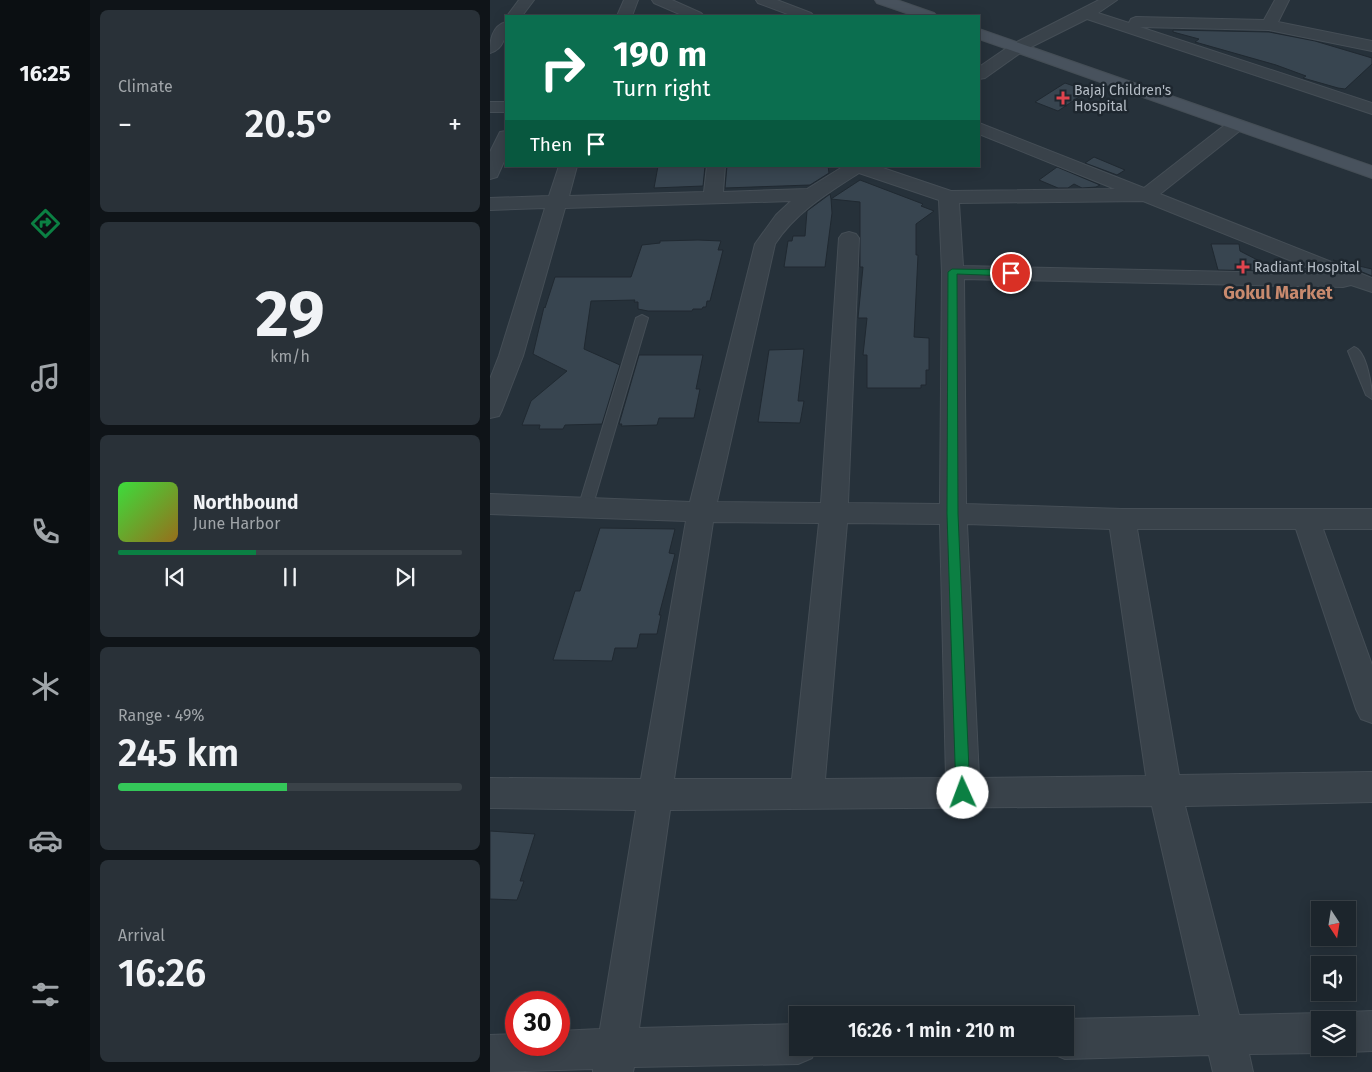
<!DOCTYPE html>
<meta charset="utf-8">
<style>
:root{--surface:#1c252c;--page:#293138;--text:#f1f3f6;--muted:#a0a5a9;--line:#3a4248;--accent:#0b8043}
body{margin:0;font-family:"Fira Sans",sans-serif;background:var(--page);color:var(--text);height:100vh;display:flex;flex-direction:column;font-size:19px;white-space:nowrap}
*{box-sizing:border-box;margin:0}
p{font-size:16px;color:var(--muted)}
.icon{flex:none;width:28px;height:28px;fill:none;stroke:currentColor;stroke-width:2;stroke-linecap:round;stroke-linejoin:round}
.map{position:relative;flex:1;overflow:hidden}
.drawer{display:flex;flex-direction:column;gap:10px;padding:10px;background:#0f1418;width:400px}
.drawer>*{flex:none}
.top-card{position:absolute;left:15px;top:15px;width:475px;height:152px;border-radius:0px;box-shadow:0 2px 12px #0003,0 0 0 1px var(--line);background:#0b6e4f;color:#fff;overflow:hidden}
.needle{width:32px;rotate:168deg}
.controls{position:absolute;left:821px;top:901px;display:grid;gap:10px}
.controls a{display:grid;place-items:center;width:45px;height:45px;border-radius:0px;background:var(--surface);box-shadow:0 2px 12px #0003,0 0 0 1px var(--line);font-size:25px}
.speed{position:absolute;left:15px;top:991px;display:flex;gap:10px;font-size:25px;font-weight:700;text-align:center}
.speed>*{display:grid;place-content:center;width:65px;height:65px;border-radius:50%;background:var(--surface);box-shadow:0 2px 12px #0003,0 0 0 1px var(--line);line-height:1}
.speed .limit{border:8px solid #d22;background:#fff;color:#111}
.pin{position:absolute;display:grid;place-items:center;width:42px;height:42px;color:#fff;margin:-21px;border:2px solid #fff;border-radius:50%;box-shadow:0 1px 5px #0007}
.me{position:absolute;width:55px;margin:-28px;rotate:358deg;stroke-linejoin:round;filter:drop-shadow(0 0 4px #0008)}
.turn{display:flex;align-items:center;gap:18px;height:105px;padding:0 25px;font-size:22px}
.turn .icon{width:65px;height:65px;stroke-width:2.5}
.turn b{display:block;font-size:35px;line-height:42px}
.then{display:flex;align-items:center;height:48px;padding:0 25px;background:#0003;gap:10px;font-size:19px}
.big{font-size:38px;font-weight:600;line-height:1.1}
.drawer .card{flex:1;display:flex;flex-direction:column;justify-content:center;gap:8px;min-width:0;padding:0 18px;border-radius:8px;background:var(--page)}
.drawer .dial{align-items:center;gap:0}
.dial b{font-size:65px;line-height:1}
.song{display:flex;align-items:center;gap:15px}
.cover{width:60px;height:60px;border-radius:8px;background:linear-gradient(135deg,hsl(120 70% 55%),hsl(40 70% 35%))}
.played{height:5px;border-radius:2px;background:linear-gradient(90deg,var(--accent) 40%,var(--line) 40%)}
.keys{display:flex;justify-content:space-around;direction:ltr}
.heat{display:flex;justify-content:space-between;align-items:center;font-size:28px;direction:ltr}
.charge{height:8px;border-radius:4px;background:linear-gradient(90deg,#34c759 49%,var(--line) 0)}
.trip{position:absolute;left:299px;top:1006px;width:285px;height:50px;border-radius:0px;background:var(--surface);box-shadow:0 2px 12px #0003,0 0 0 1px var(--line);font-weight:600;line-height:50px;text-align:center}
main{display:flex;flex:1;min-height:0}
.tab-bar{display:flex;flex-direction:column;width:90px;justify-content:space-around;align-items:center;background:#0b0f12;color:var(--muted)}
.tab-bar .icon{width:35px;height:35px}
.tab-bar .current{color:var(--accent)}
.tab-bar b{font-size:22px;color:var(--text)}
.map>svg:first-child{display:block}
.building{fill:#384550;stroke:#202931}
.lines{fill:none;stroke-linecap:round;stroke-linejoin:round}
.service-casing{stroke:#454e56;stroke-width:2}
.minor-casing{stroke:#454e56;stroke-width:2}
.tertiary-casing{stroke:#454e56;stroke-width:2}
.secondary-casing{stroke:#454e56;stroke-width:2}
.service{fill:#39424a;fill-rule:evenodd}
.minor{fill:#39424a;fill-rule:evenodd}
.tertiary{fill:#39424a;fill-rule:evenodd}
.secondary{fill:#48525d;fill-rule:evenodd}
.route{fill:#0b8043;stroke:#07532c}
.health-dot{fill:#e0444e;stroke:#1e272f;stroke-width:2}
.labels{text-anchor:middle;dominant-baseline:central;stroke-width:5;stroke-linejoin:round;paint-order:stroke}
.far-poi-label{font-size:14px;fill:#b5bdc6;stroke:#1e272f;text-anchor:start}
.far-district-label{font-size:18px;font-weight:bold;fill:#c88a6e;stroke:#1e272f}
</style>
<main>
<nav class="tab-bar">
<b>16:25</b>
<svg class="icon current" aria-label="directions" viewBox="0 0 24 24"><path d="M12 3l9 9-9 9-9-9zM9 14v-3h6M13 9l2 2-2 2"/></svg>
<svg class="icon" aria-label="music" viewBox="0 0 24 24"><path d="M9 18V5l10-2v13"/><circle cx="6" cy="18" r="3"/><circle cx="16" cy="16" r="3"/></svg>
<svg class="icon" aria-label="phone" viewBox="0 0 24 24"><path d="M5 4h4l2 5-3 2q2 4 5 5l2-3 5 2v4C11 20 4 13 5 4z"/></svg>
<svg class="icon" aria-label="climate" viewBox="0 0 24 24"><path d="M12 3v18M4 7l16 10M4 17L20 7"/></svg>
<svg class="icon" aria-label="car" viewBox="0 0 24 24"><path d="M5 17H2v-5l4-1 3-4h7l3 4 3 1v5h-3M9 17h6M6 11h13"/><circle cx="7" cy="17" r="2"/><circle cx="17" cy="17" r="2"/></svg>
<svg class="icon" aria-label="filters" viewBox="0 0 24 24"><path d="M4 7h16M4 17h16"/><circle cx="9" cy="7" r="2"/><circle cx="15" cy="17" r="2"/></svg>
</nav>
<section class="drawer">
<div class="card"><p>Climate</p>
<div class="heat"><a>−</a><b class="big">20.5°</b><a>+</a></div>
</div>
<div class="card dial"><b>29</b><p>km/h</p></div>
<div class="card">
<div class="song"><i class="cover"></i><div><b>Northbound</b><p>June Harbor</p></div></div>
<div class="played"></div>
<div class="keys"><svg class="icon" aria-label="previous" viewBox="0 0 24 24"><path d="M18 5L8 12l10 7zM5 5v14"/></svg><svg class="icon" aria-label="pause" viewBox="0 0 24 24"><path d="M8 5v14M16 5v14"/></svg><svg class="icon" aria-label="next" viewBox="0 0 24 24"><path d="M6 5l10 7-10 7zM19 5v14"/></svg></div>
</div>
<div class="card"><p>Range · 49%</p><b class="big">245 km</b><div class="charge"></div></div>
<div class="card"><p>Arrival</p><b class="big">16:26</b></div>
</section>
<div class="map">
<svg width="882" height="1072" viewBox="0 0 882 1072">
<rect width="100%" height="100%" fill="#26313a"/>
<path class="building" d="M683,30L779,32L825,41L882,58V64L855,89L848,88L813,78L816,76L786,65L705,42L709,39L683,32Z
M575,83L598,91L568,111L545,102Z
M604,157L635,170L627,175L595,163Z
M168,166H215L213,186L164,188Z
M237,166H338L339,173L320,185L235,188Z
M567,167L610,185L606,187L592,188L584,184L578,188H568L549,180Z
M370,180L433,204L431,206L444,211L426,224V255H428L424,337L439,338V370H436V385H431V388H377V355H373L377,318H368L373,267H370V202L341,199L342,213L335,267H294L298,241H302L303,236H315L317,211L340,194L341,199Z
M208,240L231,241L228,250H233L220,301H217L216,307H213L212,309H203L202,311H158L148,309V302H144L145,300L101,301L94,349L130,365L112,424L75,425L73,429H49L50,425H32L41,401L77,371L43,354L54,307L55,308L65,277H141L152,245L170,243V241Z
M721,244H749L750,251L785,269L788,258L824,272L728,270Z
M843,260L882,269V276Z
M314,349L308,401H314L310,423L268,422L279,350Z
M149,355H213L206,389H210L204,418H169L167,425L131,426L132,424H129Z
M110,528L185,529L179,553L185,554L169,615H171L167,634H150L147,648H125L122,661L63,660L85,591H90Z
M0,831L45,834L30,881H34L27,900L0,899Z"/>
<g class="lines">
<defs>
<path id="service" d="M152,315L158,318L102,508L100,511H90L88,508L146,318Z
M864,347C877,351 882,387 882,399L876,395L858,351Z"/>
<path id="minor" d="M134,0H148L142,16H127Z
M162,0H182L211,13L214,16H194L164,3Z
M266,0H287L321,13L324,16H303L268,3Z
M609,0H627L608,13L639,23L641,19L646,17L774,20L785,0H799L788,22L882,41V51L779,30L650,27L882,103V114L597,19L533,51L495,78L489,79V67L521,45Z
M0,102H16V112H0Z
M746,120L752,121L755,125L752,129L670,194L882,278V292L861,285L853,287L474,279L476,504L632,509H882V529H833L882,665V723L871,719L866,709L806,529H647L689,775L882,772V802L695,806L749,1015L830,1013L844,1019L858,1012L882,1011V1051L858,1052L848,1048H858V1020H830V1048H842L830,1053L759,1054L763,1072H723L719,1055L575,1059L561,1053L559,1048H575V1019L710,1016L662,806L180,810L149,1028L308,1024V1048H326L322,1058L308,1064L144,1067L143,1072H103V1069L0,1072V1035L26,1034V1045H69V1031L110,1029L146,810L0,808V778L151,779L196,521L0,514V494L200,502L265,244L286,215L301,201L75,208L33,356L12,410L9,416L0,418V379L9,356L55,208L0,210V198L59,196L69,166H87L79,196L214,192L217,166H235L233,192L317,189L354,166H387L461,191L625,189L489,134V123L654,188L740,121ZM369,173L449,200L452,272L450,504L358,503L369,238L366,234L359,232L352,234L349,238L331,503L227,502L285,244C306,212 338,193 369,173ZM653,201L834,274L473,266L469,203ZM223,522L329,523L302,779H184ZM357,523L450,524L456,778L335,779ZM477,524L620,529L656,776L489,778Z
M16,131V157L7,177L0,179V152L10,132Z"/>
<path id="tertiary" d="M29,0H44L32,16H17Z
M16,22C17,34 14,49 0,53C0,40 2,26 16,22Z"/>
<path id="secondary" d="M385,0H407L444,13L447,16H425L387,3Z
M489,29L882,166V178L489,39Z"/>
</defs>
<use href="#service" class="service-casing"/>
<use href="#minor" class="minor-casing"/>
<use href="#tertiary" class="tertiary-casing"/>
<use href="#secondary" class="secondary-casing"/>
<use href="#service" class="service"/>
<use href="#minor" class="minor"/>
<use href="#tertiary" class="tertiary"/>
<use href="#secondary" class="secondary"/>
</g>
<path class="route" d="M462,269L521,270L525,273L521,276L467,274L468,514L480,793L478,797L473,799L468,797L466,793L457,514L458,272Z"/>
<g class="health-dot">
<path d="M570.5 90.5h5v5h5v5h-5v5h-5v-5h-5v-5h5z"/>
<path d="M750.5 259.5h5v5h5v5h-5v5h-5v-5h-5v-5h5z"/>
</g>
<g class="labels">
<g class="far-poi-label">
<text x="584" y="90">Bajaj Children's<tspan x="584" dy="16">Hospital</tspan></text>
<text x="764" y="267">Radiant Hospital</text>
</g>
<g class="far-district-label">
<text x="788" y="293">Gokul Market</text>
</g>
</g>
</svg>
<div class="controls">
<a><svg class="needle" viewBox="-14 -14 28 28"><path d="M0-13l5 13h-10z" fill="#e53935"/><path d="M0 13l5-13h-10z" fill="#a0a5a9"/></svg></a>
<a><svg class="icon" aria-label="sound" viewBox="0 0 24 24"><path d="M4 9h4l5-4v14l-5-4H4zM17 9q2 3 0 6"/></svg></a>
<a><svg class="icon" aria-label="layers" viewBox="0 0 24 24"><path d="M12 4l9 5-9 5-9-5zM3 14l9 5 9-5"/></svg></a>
</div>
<div class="speed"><div class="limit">30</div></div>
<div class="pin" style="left:521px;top:273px;background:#d93025"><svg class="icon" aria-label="arrive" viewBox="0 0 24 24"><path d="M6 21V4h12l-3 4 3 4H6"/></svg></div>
<svg class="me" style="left:473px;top:793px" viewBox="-20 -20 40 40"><circle r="19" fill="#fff"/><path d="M0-13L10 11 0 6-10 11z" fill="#0b8043"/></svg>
<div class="trip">16:26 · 1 min · 210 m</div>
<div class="top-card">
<div class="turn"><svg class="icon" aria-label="right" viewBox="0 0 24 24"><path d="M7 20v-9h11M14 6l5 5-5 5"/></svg><div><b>190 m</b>Turn right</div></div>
<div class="then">Then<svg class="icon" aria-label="arrive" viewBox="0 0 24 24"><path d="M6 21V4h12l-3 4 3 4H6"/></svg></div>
</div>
</div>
</main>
